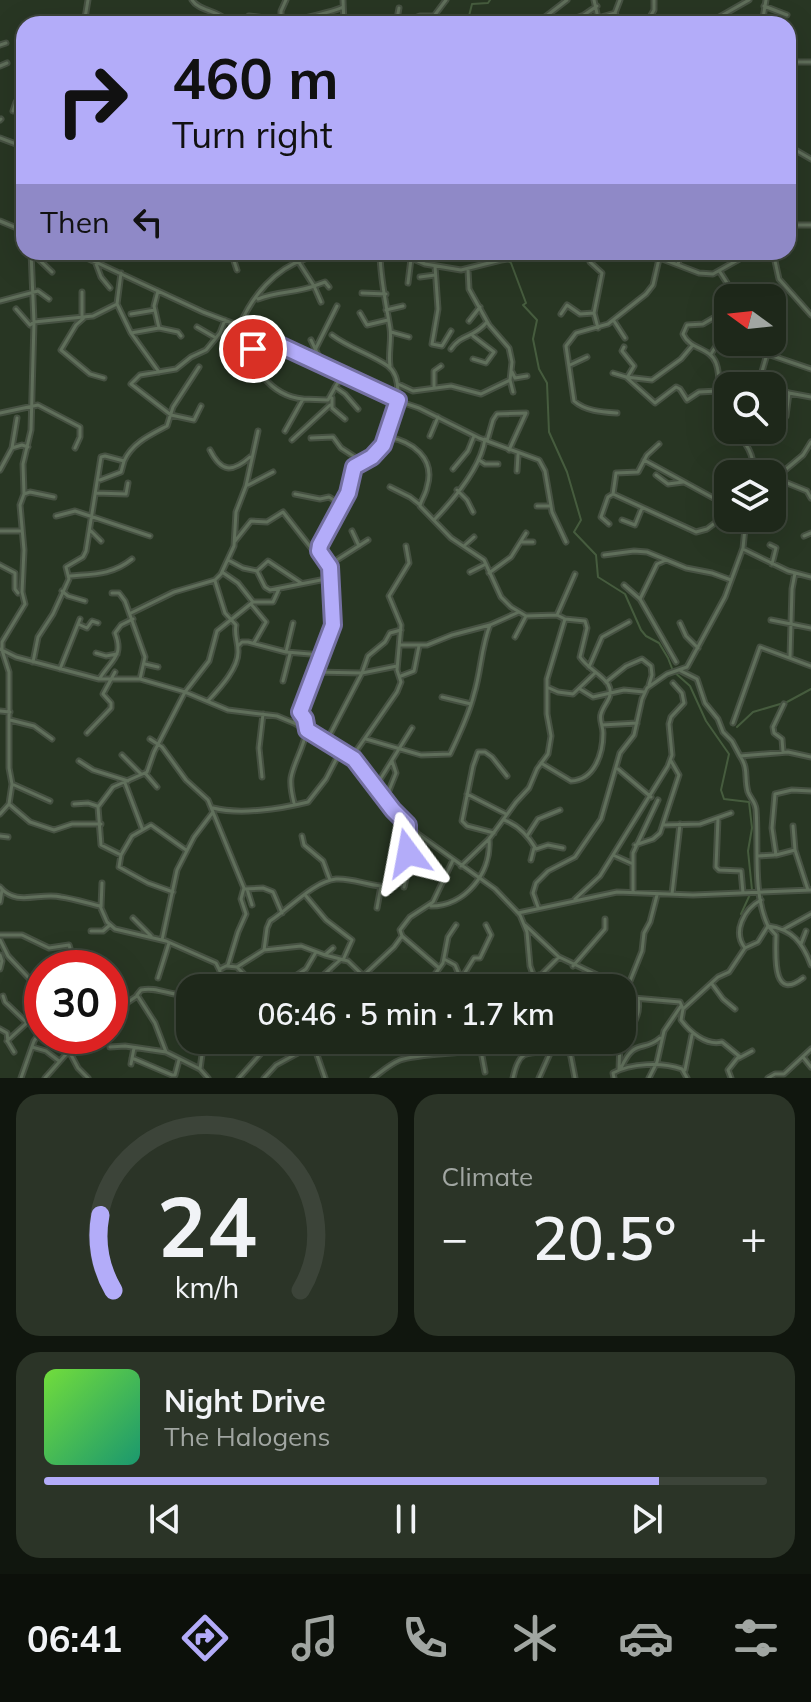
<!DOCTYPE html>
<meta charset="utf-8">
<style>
:root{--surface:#1e281a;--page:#2b3427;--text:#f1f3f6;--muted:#a1a6a2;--line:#3c4439;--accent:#b3acf9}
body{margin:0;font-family:Mulish,sans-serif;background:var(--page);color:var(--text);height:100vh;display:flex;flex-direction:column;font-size:30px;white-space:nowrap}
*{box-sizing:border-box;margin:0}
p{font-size:26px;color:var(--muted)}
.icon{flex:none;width:44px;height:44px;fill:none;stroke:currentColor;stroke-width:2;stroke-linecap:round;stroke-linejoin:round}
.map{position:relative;height:1078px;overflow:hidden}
.drawer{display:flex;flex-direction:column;gap:16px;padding:16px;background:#10160e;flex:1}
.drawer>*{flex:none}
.banner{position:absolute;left:16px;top:16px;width:780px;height:244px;border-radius:24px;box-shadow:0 8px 32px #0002,0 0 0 2px var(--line);background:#b3acf9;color:#111;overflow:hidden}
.needle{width:52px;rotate:285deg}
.buttons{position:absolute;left:714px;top:284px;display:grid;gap:16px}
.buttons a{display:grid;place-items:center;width:72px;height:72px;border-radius:16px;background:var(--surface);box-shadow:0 8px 32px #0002,0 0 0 2px var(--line);font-size:40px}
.speed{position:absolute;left:24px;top:950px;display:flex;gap:16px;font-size:40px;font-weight:700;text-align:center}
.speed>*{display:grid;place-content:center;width:104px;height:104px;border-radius:50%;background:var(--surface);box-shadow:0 8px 32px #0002,0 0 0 2px var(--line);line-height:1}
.speed .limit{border:12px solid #d22;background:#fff;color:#111}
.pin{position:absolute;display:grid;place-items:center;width:68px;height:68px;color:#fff;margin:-34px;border:4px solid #fff;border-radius:50%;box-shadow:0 2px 8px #0007}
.me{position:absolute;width:88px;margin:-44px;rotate:347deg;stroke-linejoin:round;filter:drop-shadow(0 0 6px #0008)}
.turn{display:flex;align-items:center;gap:28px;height:168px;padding:0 24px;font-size:36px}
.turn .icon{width:104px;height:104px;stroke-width:2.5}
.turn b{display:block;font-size:56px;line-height:68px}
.then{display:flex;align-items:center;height:76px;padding:0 24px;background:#0003;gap:16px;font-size:30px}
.big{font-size:60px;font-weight:600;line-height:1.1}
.drawer .widget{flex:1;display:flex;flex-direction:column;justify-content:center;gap:12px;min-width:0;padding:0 28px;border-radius:24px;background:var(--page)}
.drawer .dial{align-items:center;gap:0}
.dial svg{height:208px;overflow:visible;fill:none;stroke:var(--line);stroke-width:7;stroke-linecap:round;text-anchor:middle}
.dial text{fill:var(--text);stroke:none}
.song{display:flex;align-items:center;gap:24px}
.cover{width:96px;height:96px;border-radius:12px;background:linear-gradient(135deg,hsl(100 70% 55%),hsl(160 70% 35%))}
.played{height:8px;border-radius:4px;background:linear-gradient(90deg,var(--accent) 85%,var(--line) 85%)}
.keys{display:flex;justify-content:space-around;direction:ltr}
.heat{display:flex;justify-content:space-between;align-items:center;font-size:44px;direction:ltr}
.drawer .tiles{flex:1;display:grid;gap:16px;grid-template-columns:1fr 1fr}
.widget:last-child{grid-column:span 2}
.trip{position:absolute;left:176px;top:974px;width:460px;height:80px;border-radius:24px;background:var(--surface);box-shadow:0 8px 32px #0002,0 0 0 2px var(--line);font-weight:600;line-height:80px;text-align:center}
.tab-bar{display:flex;height:128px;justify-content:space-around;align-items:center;background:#0c100a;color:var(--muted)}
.tab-bar .icon{width:56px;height:56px}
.tab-bar .selected{color:var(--accent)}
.tab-bar b{font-size:36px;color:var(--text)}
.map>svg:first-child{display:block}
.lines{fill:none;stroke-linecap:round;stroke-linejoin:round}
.stream{stroke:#465c3e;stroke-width:2}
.street-casing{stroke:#465142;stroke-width:7}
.street{stroke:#606f5b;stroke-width:3}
.route-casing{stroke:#7470a2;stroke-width:20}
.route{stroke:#b3acf9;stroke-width:14}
</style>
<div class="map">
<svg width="811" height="1078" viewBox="0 0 811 1078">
<rect width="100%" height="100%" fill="#283623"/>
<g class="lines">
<path class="stream" d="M467,24L472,4L488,3L490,0
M501,252V256L511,263L526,303L523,305L537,320L533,339L539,369L547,383L549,432L567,472L581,520L574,532L596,555L598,577L625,594L641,630L646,636L659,643L668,658L673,671L690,686L706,721L729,754L721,790L724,799L749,802L752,828L748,851L752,890L741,914
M737,727L753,712L787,702L811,689"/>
<defs>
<path id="street" d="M192,0C198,10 214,10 224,18L223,24
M343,0L344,24
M620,0L615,13L620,24
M764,6L787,15
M399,8L397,19L399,24
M545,17L567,0
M224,18L248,19
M281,22C287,23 336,11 343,7
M84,24L88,0
M248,24L249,16L265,18
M281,24V11L286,0
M400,24L420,16H434L446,0
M561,24L584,15L597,6
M586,24L598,18L594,0
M599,24L598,18L615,13
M646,24L654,10V0
M707,24L749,0
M762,24L766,0
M0,45L6,43
M788,62H811
M0,66L7,63
M13,111L16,102H24
M0,120L1,119
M0,138L24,147
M792,148L811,159
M0,221L24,231
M788,225H811
M31,252L52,272
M74,252L203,312L240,326L389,398L419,408L479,438L539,460L545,471L552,512L566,542
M193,252L204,256L222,252
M231,252L237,270
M380,252C380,278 386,303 390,328C392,340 388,353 390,366
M397,252L425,264L461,270L501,260L556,252
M644,252L699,273L713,274L752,252
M773,252L779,279L811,315
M95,261L101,277L110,288
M298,261L314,286L325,282L329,287
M678,264L682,252
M435,266L438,309L432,344L442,346L451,331
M720,272L727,283L715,317L703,324L687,325L683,334C690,350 710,347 716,363C724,384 712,408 728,425
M121,273L117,304L131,333L159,328
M420,277L435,275
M408,283L411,259
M158,291L154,306L159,328L178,332L181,336
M82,292V317
M362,293L386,294
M258,299C277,291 296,293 314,286L321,302
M0,301L38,291L49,299
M721,302L728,307
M16,309L30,325L34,322L93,316L117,304
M386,310L403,306
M360,313L367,325L388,320
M594,313L598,328
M131,314L155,310
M561,314L567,305L580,314L594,313L602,273L590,262L592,252
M85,317L76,325L61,350L90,374L104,378
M715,317L728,327
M469,321L480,307
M614,321L625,338
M240,325C252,296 275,269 305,259
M197,327L216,338
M391,332L409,337
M131,333L159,372
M258,335C244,365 273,397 303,399
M473,336L494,352L486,363L473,359
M311,340L324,367
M761,342L767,354L811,369
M624,347L622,351L634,366L628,376
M451,349C462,333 473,339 487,322
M711,354L728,327
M767,354L761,375L771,386
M310,360L337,306
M570,365L587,357
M512,372L515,378L527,376
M613,373L626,377L655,403L676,387L680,389L687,400L699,392L718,391
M626,377L652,380L681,359L692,346
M510,380L513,392
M398,384L413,391L451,386L481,394L510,380L512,362L509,348L489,325L469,289L468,270
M335,387L345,394L358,409
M434,387V371L441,366
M772,387L789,393L786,416
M789,393L811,397
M332,398V408L345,419
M201,406L194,420L171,415L131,384L140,375L176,369L191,357L206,350L220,333L225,320
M0,413L38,405L80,427V437L75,448
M617,413C602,412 585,411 574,401L566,346L576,333L608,324L646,294L653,285L659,259
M733,430C747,443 754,454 754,474
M285,431L303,399L328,400L342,375
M430,436L438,417
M387,437C412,441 436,458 427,487C426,494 421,500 420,506L451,538L484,560L501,597L511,607L526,616L557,615L565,619L547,679V714L551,736L548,754L537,769L529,788L516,802L489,839L461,866
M311,438L333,437L341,448L361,461
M292,440L330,405
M487,441L493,420L497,414L526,413L509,450
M12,448L17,418
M210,450C221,472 232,473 250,457
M479,460L485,464H498
M644,460L728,506
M453,469L468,451L474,436
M0,470L12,448L22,445L28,447
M517,471L518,455
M656,475L668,484L683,482
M775,478L807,491L811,498
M100,480L121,472L124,461
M772,481L803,455L811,442
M248,485L273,472
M390,487L410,497L419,504
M457,490L467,500L473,512
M96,493L126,494L128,483
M24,494L30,492L54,497
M295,494L320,499L329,497L342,505
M613,494L696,532L707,529L728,513
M537,506H550
M56,516L75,511L150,536
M435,519C454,499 481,468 485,439
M622,520L635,525L642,508
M609,524L601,517L608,497L613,494L616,473L638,472L647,455L659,444
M0,531H20
M91,531L101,541
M352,531L359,546
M804,536L811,533
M235,541L251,521L267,522L283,512L312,549L319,551
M521,542H533
M465,545L474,537
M770,545L776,548L772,564
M745,550L788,571L811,577
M604,555L634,551L647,552L686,568L712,573L731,580
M230,561L243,568L257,571L265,587L270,590L331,578
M0,565L15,573V589L18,593
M329,565L368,540
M257,571L268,561L301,583
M222,572L238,583L253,602
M470,572L486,564
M489,573L511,557L526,533
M70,576C94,574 112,575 132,559
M624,585L640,599L676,662
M62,591L68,596L85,601
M112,593H119L125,601L145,657L140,679
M640,599L657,564L666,560
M251,604L266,622L254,643
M131,613L174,592L215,580L221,574L234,546L236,512L246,486L258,431
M557,615L575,574
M771,620L811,628
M680,623L686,636L698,648
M78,624L87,628L92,621L98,623
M515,637L526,616
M401,645H427L452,635L490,625L519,612
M238,646L242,642H248L286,652L322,655
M0,649L16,657L99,679H140L185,692L228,710L277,716L294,723L346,753L362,768L393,810L418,834L495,889L520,915L527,932L530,966L538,988
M286,652L293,623
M96,653L106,656L117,654
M790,657L792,589L795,573
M33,662L38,637L53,614L69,579L66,567L83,557L86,551L101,457L105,456L124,461C132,443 150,435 167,426L173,407L199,367
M145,664L158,667
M589,667L602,637L629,622
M60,669L80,619
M681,671L697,679L705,703L718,719L723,732L732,741L740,756L788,752L811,757
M314,672L362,673L397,666
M401,676L414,671L419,646
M100,678C112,659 124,656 115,633L121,625L133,619
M283,681L290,654
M606,682L626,666L642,659L651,666L652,675L649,685
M549,688L558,692L573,694L595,673
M580,689L593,697L624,690L644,692
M442,697L471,704
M208,701C219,689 239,668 238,651C238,641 234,635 236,625L225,613L215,581
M0,711L10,712
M10,720L34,726L52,739
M294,723L333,625L330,567L319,551L320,545L348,493L354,467C362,460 373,458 380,449C393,433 408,381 388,366C371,354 349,348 332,335
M733,723L760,647L811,666
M602,725L637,723
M87,733L111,708V703L103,694L115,672
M150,739L162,747L186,780L208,800L244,888L241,899L246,914L238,932L228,965L220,969
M366,739L421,755L450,754C459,735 469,715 474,694C481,672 481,647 490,625
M326,742L362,673L368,656L385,642L390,633L401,630
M783,752L782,739L774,733L773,727L784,704
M122,755L141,774
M740,756C749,769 744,778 748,792C750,798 755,801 756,809C759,844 752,893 768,926C792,929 803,943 811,965
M352,757L397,692L401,682L397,670L401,625L389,596L409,563L406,546
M79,761L93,770L128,781
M541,763L571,781C595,780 603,753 603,733C603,726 599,720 601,714C604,703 615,697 608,684C601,674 587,668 580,657L587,628L585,621L565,619
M618,769L651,797
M145,773L157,787
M262,777L259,748L263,714
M125,783L142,828
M12,784L50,801
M376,786L412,728
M467,794L506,814
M386,798L396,773L392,761
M294,803C292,795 290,786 291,778C294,757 317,730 300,712
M74,804L88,803L97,806
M10,805L30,822L54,830L72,824H101
M213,808C240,815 280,809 308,802L326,779L341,750
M0,814L9,804L12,784L9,768V672L2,650V642L25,604L22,592L24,550L20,505L24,494L23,464L31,430L34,322L31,252
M718,818L716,867L719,870L741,871L743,893
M504,820C518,825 529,837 536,849L548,845L563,848
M663,825L700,824L731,813
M793,826L795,850L808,890
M494,833L467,826L462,821L473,766L478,752H485L492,757L507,776
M0,836L8,837
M302,836L304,845L323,861L330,880
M527,836L538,819L560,810
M635,845L653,839L660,833L679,775L671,761
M795,850L776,855L772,828L775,794L792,790L811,791
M121,855L132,836L151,825L186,850
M613,855L633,864
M758,856L774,855
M531,860L534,848
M0,887C16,907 40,892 61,897C74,899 87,903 100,906L107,922L115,929L166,941L216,963L220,971L217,988
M404,887L409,865L408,825
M245,889L263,888L273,892L282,913
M247,889L252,905
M173,892L148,883L119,867L121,855L101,845L98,807L113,787L147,772L154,752L185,692L209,661L217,631L253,602H273L279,589
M633,892V853L658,800
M672,894L680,824
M306,896L326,920L352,940L343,960
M575,899L600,876L668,766L672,755L669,724L671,717L684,703L682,693L673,683
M0,902L2,890
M431,906C465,906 492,873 489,839
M101,907L102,883
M538,907L533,893L536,883L548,871L575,857L601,819L620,753L634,735L642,699L647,688L667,674L687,667L725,597L743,548L746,518
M518,913L617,892L693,895L811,890
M133,918L151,936
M525,925L559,957
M784,929L811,914
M91,931H103L110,925
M0,935H22L49,948L69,945L76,968
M402,936L438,967
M0,940L8,956L42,992
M162,940L177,870L194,837L213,812
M801,944L806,931
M745,948C732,932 744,909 761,900
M264,950L301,946L325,955L333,948
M0,955L2,961L0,969
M325,955L348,961L376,988
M444,959L455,965L461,979L474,958H480L491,935L486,925
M227,966L237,967L264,950L267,928L270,921C289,909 314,881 336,879C352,878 366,885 381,886L377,908
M573,966L605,929V919
M237,967L257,988
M328,972L344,988
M533,977L542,974L559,957L597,975L607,988
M158,978L169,943
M319,979L340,960
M431,979L439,988
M712,984L723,999L735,1009
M278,988L306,969L316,952
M350,988L394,947L402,936L400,930L410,917L433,902L453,860
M425,988L443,963L448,937L456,925
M621,988L628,986L642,951L644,933L650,922L657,895
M190,995C172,997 157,986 141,990L137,995L155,1023L166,1052L200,1069
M3,996L5,1002L27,1023
M622,997L680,1002L683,1009L681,1020C690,1032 706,1046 722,1042L739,1056L728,1070L731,1078
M683,1009L718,977L729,972L745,948L758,942L768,926L776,935C776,952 771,1003 803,978
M110,1014L137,996
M0,1029L7,1033L8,1042L14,1052
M61,1036L78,1068L88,1078
M622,1036C634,1026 641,1015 638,999
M204,1040L200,1069L208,1078
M301,1040L316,1052L325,1078
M414,1040L424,1055
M479,1040L485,1072
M489,1040L491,1048
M564,1040L570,1052L575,1078
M7,1041L42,1009
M66,1045L84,1036
M32,1047L46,1051L59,1061
M110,1047L125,1046L166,1052
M316,1052L359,1040
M429,1055L433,1044L441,1040
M803,1057L811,1067
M132,1058L172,1075H175L179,1060
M739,1058L752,1051
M131,1064L134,1048
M621,1068C635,1037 643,1053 660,1038
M619,1070L620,1040
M685,1070L692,1035
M21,1078L34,1041L42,1030
M45,1078L68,1052
M239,1078L273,1040
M264,1078L276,1065L309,1047
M373,1078C381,1072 390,1064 400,1060C425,1051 498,1055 511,1040
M513,1078C519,1050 526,1052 552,1052
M539,1078L556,1040
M614,1078L613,1073C631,1063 662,1062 682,1069L687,1078
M649,1078L657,1062L664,1031L681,1006
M768,1078L775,1074H784L811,1049"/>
</defs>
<use href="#street" class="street-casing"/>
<use href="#street" class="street"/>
</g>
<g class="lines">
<defs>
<path id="route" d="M253,349L258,335L398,400L383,445L372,457L354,467L348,493L320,545L319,551L330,567L333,625L300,712L305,719L307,730L354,759L393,810L408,825V853"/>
</defs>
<use href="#route" class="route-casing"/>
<use href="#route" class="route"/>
</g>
</svg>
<div class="buttons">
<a><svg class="needle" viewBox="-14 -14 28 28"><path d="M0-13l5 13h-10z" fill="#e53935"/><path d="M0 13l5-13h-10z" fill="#a1a6a2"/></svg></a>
<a><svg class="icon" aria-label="search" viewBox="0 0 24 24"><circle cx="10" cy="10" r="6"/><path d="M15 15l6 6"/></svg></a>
<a><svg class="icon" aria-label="layers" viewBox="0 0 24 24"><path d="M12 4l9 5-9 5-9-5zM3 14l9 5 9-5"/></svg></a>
</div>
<div class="speed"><div class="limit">30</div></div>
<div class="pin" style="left:253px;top:349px;background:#d93025"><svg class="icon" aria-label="arrive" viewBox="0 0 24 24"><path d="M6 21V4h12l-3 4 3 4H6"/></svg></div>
<svg class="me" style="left:408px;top:853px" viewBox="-20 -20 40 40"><path d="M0-17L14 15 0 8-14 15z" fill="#b3acf9" stroke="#fff" stroke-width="4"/></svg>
<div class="trip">06:46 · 5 min · 1.7 km</div>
<div class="banner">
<div class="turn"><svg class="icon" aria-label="right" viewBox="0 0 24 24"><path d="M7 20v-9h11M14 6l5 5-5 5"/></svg><div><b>460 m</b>Turn right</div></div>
<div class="then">Then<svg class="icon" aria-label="left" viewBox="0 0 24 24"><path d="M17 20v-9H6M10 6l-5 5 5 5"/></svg></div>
</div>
</div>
<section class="drawer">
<div class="tiles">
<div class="widget dial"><svg viewBox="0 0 100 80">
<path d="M14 69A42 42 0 1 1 86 69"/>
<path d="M14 69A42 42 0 0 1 9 40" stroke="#b3acf9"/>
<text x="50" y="56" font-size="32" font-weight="700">24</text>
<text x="50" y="72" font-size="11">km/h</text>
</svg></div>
<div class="widget"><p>Climate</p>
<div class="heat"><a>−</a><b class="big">20.5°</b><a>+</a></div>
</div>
<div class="widget">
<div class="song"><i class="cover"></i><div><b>Night Drive</b><p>The Halogens</p></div></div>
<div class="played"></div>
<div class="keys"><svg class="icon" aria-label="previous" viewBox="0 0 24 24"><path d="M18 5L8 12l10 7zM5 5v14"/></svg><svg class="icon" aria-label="pause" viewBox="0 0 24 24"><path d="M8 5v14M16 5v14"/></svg><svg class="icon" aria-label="next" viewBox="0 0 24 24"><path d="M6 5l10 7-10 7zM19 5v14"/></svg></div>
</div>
</div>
</section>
<nav class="tab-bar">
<b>06:41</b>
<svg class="icon selected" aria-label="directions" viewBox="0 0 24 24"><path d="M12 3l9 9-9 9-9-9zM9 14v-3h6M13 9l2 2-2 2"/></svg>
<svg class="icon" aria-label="music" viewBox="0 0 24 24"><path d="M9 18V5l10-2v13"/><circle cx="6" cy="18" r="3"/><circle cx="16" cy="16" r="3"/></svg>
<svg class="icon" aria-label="phone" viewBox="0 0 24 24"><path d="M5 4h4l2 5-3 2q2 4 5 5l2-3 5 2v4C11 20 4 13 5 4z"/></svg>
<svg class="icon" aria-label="climate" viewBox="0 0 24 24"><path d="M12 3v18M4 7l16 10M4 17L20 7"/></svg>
<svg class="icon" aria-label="car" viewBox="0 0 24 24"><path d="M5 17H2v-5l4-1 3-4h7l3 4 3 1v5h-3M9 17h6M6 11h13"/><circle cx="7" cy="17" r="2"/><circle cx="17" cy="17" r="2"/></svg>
<svg class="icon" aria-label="filters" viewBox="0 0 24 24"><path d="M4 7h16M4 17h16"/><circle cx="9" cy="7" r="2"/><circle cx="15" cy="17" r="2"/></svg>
</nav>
